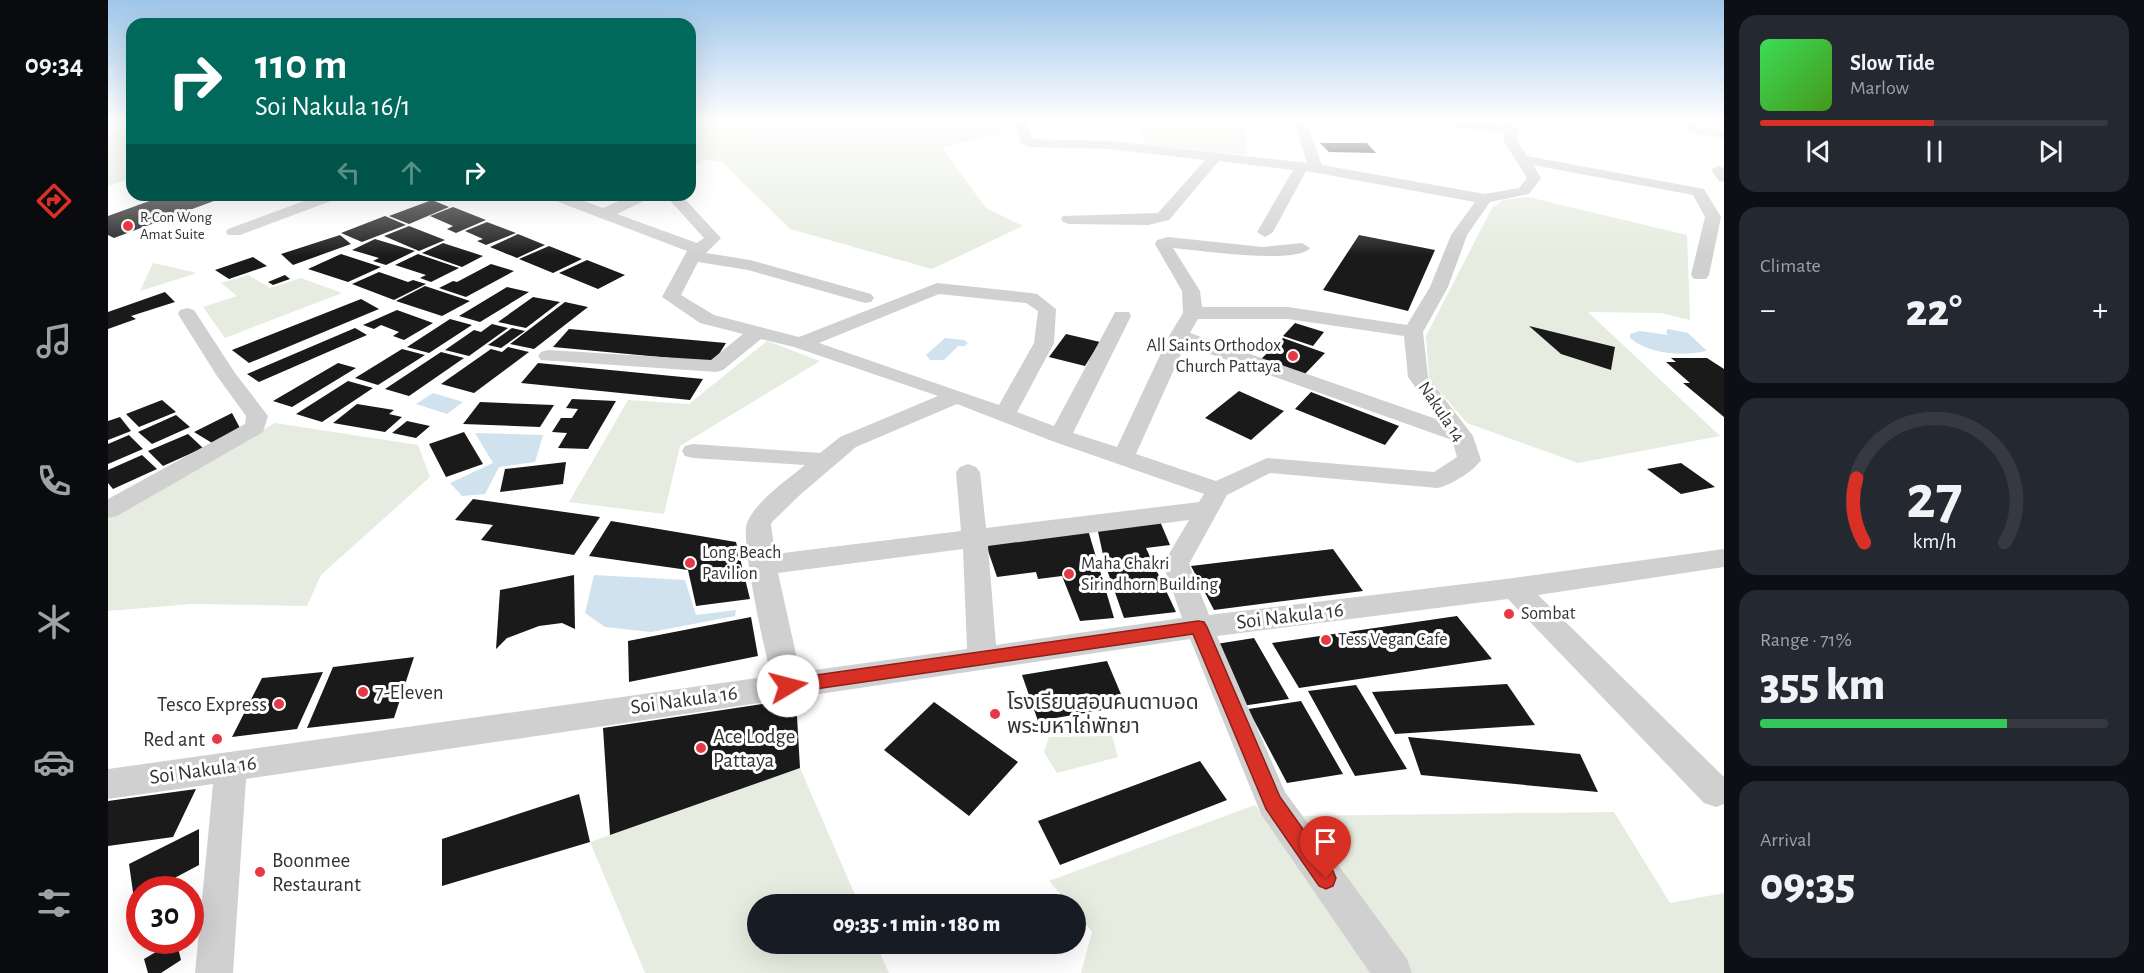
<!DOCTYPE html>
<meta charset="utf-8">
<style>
:root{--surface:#171b24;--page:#242831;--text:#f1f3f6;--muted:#9ea1a6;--line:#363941;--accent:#d93025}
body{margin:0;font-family:"Alegreya Sans","Noto Sans Thai",sans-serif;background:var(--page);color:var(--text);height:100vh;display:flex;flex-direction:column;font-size:22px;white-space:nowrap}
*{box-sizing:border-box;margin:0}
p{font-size:20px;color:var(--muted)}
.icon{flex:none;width:33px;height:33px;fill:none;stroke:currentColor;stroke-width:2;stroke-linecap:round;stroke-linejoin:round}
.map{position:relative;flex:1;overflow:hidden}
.side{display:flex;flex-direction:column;gap:15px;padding:15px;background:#0d0f14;width:420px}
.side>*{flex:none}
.banner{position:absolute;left:18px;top:18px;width:570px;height:183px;border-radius:18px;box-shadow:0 6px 24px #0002;background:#00695c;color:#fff;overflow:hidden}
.speed{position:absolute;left:18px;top:876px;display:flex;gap:12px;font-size:30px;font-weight:700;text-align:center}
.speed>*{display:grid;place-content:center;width:78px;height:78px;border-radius:50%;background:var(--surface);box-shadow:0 6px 24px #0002;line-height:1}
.speed .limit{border:9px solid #d22;background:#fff;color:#111}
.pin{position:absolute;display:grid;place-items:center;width:51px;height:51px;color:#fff;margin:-62px -26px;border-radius:50% 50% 50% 0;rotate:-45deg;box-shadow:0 0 6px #0007}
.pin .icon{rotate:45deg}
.me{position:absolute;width:66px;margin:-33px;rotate:82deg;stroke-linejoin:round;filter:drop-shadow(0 0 4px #0008)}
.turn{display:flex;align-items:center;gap:21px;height:126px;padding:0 30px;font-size:27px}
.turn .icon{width:78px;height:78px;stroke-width:2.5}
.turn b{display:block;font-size:42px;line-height:51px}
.lanes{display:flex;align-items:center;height:57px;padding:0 30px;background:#0003;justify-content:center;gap:30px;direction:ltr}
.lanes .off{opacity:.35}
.big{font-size:45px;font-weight:800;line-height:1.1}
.side .card{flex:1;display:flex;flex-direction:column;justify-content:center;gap:9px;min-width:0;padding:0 21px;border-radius:18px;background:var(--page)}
.side .dial{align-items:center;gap:0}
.dial svg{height:156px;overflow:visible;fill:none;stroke:var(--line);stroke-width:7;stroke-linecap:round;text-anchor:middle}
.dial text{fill:var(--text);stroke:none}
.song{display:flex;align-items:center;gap:18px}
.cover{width:72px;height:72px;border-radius:9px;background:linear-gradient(135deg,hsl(130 70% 55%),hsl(100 70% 35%))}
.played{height:6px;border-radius:3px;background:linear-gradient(90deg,var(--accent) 50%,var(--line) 50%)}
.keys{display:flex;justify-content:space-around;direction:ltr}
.heat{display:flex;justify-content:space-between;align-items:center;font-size:33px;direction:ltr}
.charge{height:9px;border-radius:4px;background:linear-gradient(90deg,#34c759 71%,var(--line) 0)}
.trip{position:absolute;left:639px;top:894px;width:339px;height:60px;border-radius:30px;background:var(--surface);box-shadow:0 6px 24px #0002;font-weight:800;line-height:60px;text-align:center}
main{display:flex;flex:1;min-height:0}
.dock{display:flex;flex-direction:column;width:108px;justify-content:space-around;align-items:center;background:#090b0e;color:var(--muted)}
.dock .icon{width:42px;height:42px}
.dock .active{color:var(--accent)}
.dock b{font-size:27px;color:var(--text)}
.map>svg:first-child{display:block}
.green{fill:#e6ecdf}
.water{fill:#cfe2ee}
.building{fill:#1a1a1a}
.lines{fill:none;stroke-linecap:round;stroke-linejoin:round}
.minor{fill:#d0d0d0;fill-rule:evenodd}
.route{fill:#d93025;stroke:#8d1f18;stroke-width:1.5}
.poi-dot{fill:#e63946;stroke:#fff;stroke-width:2}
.labels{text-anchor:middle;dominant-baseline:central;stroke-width:6;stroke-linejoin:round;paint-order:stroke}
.far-poi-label{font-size:15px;fill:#333;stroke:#fff;text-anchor:start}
.poi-label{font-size:18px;fill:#333;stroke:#fff;text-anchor:start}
.street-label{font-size:18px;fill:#333;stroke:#fff}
.near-street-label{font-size:21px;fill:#333;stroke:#fff}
.near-poi-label{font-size:21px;fill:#333;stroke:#fff;text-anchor:start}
</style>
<main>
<nav class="dock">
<b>09:34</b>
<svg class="icon active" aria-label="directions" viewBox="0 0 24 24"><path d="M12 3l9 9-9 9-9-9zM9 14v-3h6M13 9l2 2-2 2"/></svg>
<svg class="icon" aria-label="music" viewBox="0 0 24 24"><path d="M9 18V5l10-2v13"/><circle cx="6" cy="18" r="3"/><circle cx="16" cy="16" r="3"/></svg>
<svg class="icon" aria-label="phone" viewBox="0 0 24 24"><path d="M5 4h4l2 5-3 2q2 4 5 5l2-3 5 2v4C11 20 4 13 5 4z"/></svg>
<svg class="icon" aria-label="climate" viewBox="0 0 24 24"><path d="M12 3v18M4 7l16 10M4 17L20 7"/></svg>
<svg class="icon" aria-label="car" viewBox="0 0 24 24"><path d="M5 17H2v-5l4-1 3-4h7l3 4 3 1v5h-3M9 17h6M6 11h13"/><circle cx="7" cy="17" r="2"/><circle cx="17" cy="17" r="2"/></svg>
<svg class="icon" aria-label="filters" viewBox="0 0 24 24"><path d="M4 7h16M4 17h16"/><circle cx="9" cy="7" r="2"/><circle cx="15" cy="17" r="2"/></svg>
</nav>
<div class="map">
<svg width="1616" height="973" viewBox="0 0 1616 973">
<rect width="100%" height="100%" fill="#fff"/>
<path class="green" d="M582,120H898L900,131L834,148L878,208L915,226L824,269L682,229L614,162L598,159L582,169Z
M1028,120H1138L1139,155L1037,145Z
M24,126V178L0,186V132Z
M1420,197L1579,235L1582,320L1553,313L1480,312L1612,436L1470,463L1359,423L1321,379L1318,336L1384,208L1395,200Z
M45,263L89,273L32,291Z
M140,275L162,288L193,278L234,293L117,338L95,307L129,296L113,283Z
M659,341L712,361L572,446L556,514L461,502L520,400L581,404Z
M167,423L310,445L322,477L213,575L199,606L84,604L0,611V517Z
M1004,736L1010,757L949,773L936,752L941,737Z
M692,768L751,904H650V944H768L781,973H537L482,842Z
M1147,805L1263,973H973L984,932L968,912V904H961L941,881Z
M1506,812L1562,903L1616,893V973H1302L1188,816Z"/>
<path class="water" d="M1560,329L1580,333L1599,351C1575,356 1542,355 1522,338V334L1532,331L1560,335L1558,332Z
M837,338L856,340L860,343L857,346H850L836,360H822L818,355Z
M325,393L355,402L339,414L308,404Z
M367,433L435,435L427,462L391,467L377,494L354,496L342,483L385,463Z
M486,575L577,580L588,615L628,610L627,616L543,632L497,627L477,613Z"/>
<path class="building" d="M1212,143H1259L1268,153L1221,152Z
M58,195H122L6,238L0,235V216Z
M324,200L341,207L301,224L281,216Z
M345,207L378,220L348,233L339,229L345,226L322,216Z
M277,216L298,225L254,242L233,233Z
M379,222L408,233L378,245L369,241L375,239L357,231Z
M301,226L337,240L311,251L276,236Z
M410,234L437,245L409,258L382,247Z
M232,235L243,244L185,265L173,254Z
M1251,235L1327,250L1300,311L1215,290Z
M267,239L307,251L278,265L265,261L271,258L244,250Z
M335,243L375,256L354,267L314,253Z
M441,246L474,259L445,273L411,259Z
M233,254L273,267L240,282L200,269Z
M310,254L351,268L323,282L312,278L318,275L287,265Z
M145,257L159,266L121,279L107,270Z
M479,260L517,275L490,289L451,273Z
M383,264L406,271L358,297L331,288L345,281L349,282Z
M271,272L300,282L305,280L318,284L286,300L244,284Z
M177,275L182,279L165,285L160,282Z
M317,286L362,301L334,316L288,301Z
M399,287L421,292L372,322L351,316Z
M57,292L67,302L23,316L28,319L0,329V312Z
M425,297L452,302L418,328L390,322Z
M253,299L271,309L141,363L124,350Z
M457,302L480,307L426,349L402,344Z
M289,310L325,323L296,340L285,336L291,332L273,325L266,329L255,325Z
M342,319L364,325L321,353L299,347Z
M1187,323L1216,332L1205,346L1175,336Z
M384,324L400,328L361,356L337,350L366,330L373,332Z
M1421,326L1507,347L1503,370L1453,354Z
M247,328L259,335L151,382L139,374Z
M404,328L417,331L393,348L380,345Z
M461,329L618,343L606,362L445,347Z
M958,334L992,342L977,366L941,357Z
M1175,338L1217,353L1195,376L1152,360Z
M400,347L421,352L366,393L333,384L383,349L394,352Z
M294,349L317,355L270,385L247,378Z
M333,352L356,358L301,396L277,389Z
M1563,358H1599L1616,369V417L1575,383H1582L1558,362H1568Z
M230,363L248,368L184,407L165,401Z
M430,363L595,379L582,400L413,383Z
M240,381L265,388L214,422L188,414Z
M1131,391L1176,411L1143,440L1097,418Z
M1203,392L1291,426L1277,445L1187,409Z
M464,399L508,401L480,449L450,448L459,433L444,432L453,418H464L470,409L458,408Z
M54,400L68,412L31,427L18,414Z
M372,402L446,405L432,427L355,424Z
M249,404L286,410L281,414L294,417L277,432L225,423Z
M124,413L132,428L104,443L86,432Z
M68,415L82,427L44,444L30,432Z
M12,417L23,431L0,440V421Z
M299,421L322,426L308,438L284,433Z
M356,432L375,464L338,477L321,444Z
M80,434L95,448L55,466L40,451Z
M21,435L35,449L0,464V444Z
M34,455L49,469L5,489L0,483V470Z
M458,462L455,484L392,492L397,469Z
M1573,463L1607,487L1573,494L1539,469Z
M365,499L492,517L466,555L373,540L385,525L347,520Z
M1051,519L1062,545L1038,548L1068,612L1016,618L997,564L989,527Z
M503,521L628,542L642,599L588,606L580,570L481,556Z
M980,530L1006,618L972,621L954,576L930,579L928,572L889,577L877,542Z
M1225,549L1255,591L1106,610L1083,566Z
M466,575L467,629L454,623L431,626L399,638L388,649L392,590Z
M1349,616L1384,659L1191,688L1164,643Z
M643,617L650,656L521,682L520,641Z
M1146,638L1181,699L1134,706L1102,645Z
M306,657L286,718L199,728L225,667Z
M999,661L1018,706L930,721L914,675Z
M215,672L189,729L124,737L154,678Z
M1399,684L1427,725L1287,734L1264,692Z
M1248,685L1299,769L1247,776L1200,691Z
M688,699L692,768L502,835L495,728Z
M1193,701L1235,774L1179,783L1140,709Z
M826,702L910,762L861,816L776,750Z
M1300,737L1472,754L1490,792L1313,775Z
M1092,761L1119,800L952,865L930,821Z
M88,789L65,837L0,846V801Z
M471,794L482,842L334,886V839Z
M91,829V865L44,890H32V896L26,899L21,864Z
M68,940L73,960L53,973H40L36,959Z"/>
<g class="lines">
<path class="minor" d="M907,120H919L925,139L1002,141L1199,163L1185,120H1197L1214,165L1377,194L1411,188L1419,178L1395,140L1396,132L1316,124L1310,120H1350L1397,125L1398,120H1410L1409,140L1419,156L1596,189L1613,217L1601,275L1598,279H1586L1583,275L1597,217L1585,195L1425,165L1433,178L1421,194L1382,202L1359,235L1340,287L1315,332L1320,377L1365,436L1373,460C1365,472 1344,484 1330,488L1162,473L1119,495L1081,564L1101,615L1406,578L1616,549V567L1430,595L1616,777V804L1608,807L1596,803L1400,599L1109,636L1177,792L1299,959L1304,973H1262L1153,814L1082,639L138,779L125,973H87L105,784L0,799V769L663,676C657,651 632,541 639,523C647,502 680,479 697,465L585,458L577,456L574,451L577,446L585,444L712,453L732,437L830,396L686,347L653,339L615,370L608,372L433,360L430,356L433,352L440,350L603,360L635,334L592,323L554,297L579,251L440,198L437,195H459L495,208L525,195H545L542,198L509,214L589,243L596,238L557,195H573L613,238L598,253L642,260L763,294L766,298L763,302L757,303L640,270L590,262L573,295L606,315L691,337L829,283L923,293L929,294L948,309L946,343L909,412L946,426L1005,316L1007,312H1021L1023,316L965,433L1009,447L1061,336L1075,313L1074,291L1047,244L1049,240L1060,237L1155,247L1194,243L1202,248C1189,265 1089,250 1065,248L1092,291L1094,307H1180L1299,325L1322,287L1343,235L1367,202L1198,171L1165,232L1157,237L1149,232L1185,170L1111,161L1061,220L1040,225L961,224L955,222L953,219L955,216L1050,213L1097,160L1002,149L920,147L913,143ZM831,294L918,303L930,311L926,343L891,405L711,343ZM1090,319H1180L1296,336L1300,377L1331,420L1082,333ZM1077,345L1344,440L1349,457L1326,472L1159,458L1108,481L1028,454ZM849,404L944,441L1096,494L1091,502L878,528L872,472L868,467L860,464L852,467L848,472L853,531L667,554L663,525L664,522L693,494L748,447ZM1081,520L1055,564L1074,618L888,645L880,546ZM855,549L859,649L692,672L670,573Z
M1569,120H1583L1592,127L1616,130V138L1583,133Z
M1610,166L1616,168V182L1611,181L1603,170Z
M212,195H234L231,198L132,235H120L118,232L120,229Z
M79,308L86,310L127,373L160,416L155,432L9,516L0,518V499L137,424L138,416L109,376L70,314L72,310Z"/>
</g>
<linearGradient id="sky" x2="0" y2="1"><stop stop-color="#9ec6ea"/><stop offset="0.47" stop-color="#fff"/><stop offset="1" stop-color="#fff" stop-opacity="0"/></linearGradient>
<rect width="1616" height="256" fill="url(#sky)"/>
<path class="route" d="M1090,621L1096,622L1099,627L1172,797L1225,871L1228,878L1225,886L1218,889L1211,886L1158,809L1085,634L680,693L674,691L672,686L674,681L680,679Z"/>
<g class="poi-dot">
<circle cx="20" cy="226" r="6"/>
<circle cx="1185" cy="356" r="6"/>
<circle cx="582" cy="563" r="6"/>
<circle cx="961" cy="574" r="6"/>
<circle cx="1401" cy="614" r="6"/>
<circle cx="1218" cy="640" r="6"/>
<circle cx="255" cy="692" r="6"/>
<circle cx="171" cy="704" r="6"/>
<circle cx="887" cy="714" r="6"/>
<circle cx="109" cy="739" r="6"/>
<circle cx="593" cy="748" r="6"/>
<circle cx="152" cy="872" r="6"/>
</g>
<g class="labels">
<g class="far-poi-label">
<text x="32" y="217">R-Con Wong<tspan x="32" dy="17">Amat Suite</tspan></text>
</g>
<g class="poi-label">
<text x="1173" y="346" text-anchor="end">All Saints Orthodox<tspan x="1173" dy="21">Church Pattaya</tspan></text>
<text x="594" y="553">Long Beach<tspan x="594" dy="21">Pavilion</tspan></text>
<text x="973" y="564">Maha Chakri<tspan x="973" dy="21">Sirindhorn Building</tspan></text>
<text x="1413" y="614">Sombat</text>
<text x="1230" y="640">Tess Vegan Cafe</text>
</g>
<g class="street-label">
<text transform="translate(1333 412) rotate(56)">Nakula 14</text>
</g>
<g class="near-street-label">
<text transform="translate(1182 616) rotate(-7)">Soi Nakula 16</text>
<text transform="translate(576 700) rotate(-8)">Soi Nakula 16</text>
<text transform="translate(95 770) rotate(-8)">Soi Nakula 16</text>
</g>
<g class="near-poi-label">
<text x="267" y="692">7-Eleven</text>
<text x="899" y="702">โรงเรียนสอนคนตาบอด<tspan x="899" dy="24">พระมหาไถ่พัทยา</tspan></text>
<text x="159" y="704" text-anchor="end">Tesco Express</text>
<text x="605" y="736">Ace Lodge<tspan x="605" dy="24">Pattaya</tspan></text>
<text x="97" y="739" text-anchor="end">Red ant</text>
<text x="164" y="860">Boonmee<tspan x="164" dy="24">Restaurant</tspan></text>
</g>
</g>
</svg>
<div class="speed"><div class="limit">30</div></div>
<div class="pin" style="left:1218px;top:878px;background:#d93025"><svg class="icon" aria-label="arrive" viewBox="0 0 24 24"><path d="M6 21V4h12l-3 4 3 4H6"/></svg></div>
<svg class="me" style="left:680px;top:686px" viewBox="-20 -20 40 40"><circle r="19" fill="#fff"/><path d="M0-13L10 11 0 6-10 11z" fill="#d93025"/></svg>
<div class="trip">09:35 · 1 min · 180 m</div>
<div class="banner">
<div class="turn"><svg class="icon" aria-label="right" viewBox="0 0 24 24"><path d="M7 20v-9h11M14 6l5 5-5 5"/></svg><div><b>110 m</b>Soi Nakula 16/1</div></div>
<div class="lanes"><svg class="icon off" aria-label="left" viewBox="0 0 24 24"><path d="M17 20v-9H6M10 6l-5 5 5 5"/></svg><svg class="icon off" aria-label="ahead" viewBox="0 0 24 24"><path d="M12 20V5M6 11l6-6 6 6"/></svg><svg class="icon" aria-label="right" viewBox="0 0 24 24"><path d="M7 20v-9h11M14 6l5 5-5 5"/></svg></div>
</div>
</div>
<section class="side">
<div class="card">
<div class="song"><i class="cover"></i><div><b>Slow Tide</b><p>Marlow</p></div></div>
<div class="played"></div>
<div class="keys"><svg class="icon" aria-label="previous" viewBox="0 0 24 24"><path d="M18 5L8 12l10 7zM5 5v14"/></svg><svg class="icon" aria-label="pause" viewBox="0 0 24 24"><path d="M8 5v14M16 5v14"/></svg><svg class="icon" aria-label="next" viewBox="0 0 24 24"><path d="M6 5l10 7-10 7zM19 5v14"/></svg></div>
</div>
<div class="card"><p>Climate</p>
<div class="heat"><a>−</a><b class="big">22°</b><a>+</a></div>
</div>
<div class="card dial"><svg viewBox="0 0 100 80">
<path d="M14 69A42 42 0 1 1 86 69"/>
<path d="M14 69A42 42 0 0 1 10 36" stroke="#d93025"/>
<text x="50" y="56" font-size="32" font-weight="700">27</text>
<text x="50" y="72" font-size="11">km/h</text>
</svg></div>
<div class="card"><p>Range · 71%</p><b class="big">355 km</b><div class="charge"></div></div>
<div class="card"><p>Arrival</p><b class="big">09:35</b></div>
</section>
</main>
